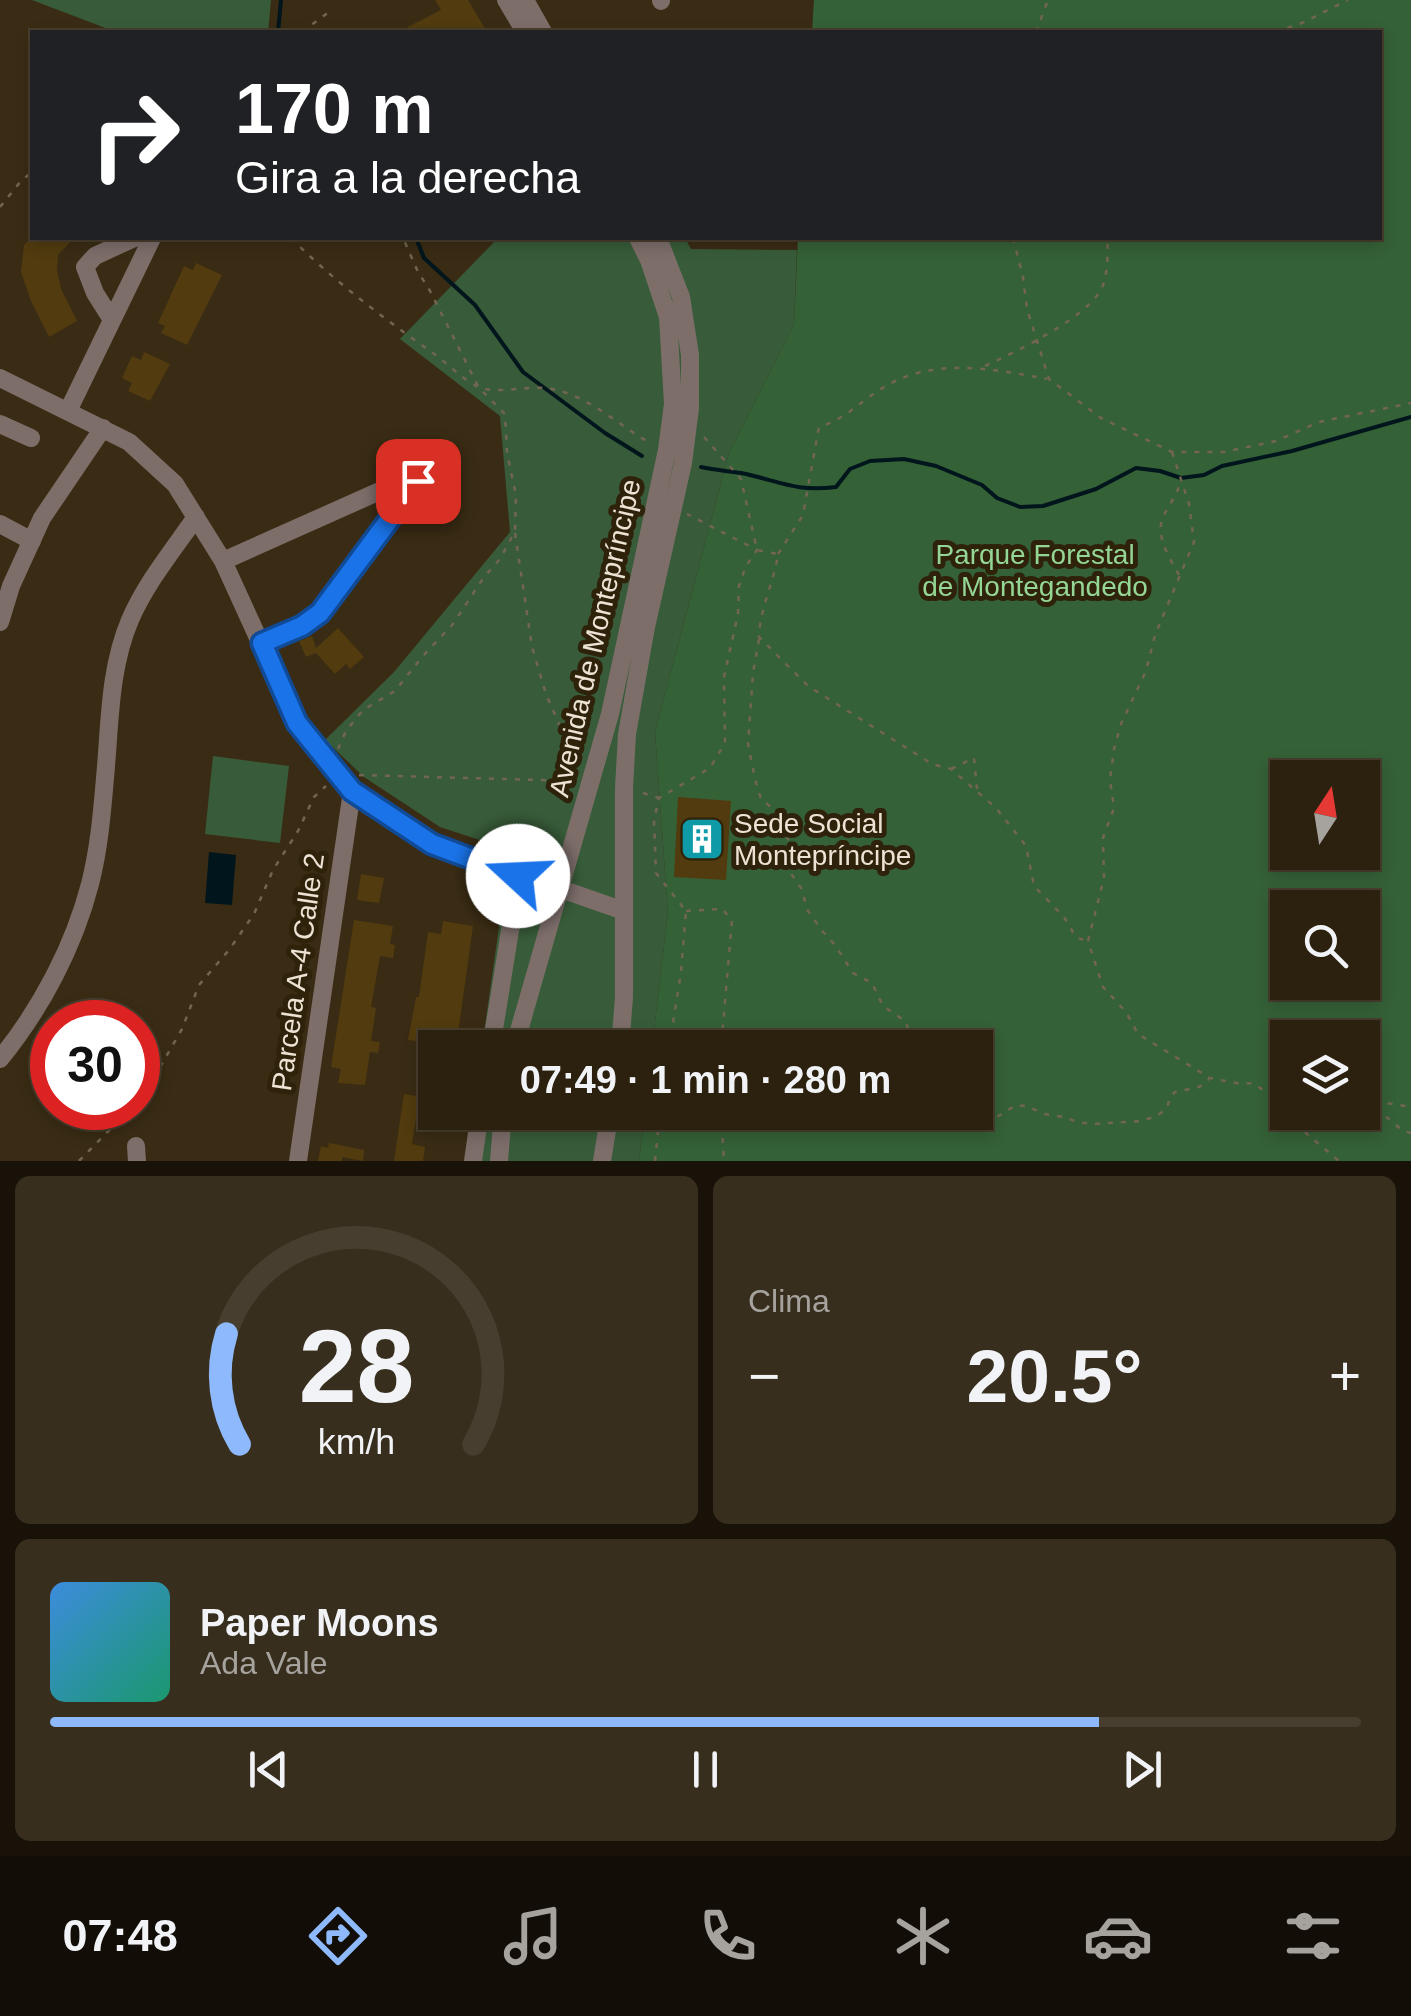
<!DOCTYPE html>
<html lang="es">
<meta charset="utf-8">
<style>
:root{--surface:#2c210f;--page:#382e1d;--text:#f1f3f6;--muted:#a6a39e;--line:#483e2f;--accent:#8eb9fd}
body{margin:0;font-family:Helvetica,sans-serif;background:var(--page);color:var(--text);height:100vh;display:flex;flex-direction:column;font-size:38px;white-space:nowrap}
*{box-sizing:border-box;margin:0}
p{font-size:32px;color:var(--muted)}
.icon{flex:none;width:55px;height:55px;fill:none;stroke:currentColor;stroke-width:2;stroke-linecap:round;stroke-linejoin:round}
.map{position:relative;height:1161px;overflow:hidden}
.panel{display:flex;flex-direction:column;gap:15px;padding:15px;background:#181208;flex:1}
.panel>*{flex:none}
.banner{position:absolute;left:30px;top:30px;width:1352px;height:210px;border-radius:0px;box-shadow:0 5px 15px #0003,0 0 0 2px var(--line);background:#202124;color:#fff;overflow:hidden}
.needle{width:65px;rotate:12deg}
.fabs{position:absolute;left:1270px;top:760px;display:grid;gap:20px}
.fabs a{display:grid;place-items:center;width:110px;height:110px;border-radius:0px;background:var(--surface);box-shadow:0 5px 15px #0003,0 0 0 2px var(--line);font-size:50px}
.speed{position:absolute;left:30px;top:1000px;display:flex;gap:20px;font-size:50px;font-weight:700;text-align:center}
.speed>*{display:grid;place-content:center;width:130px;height:130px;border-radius:50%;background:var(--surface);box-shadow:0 5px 15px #0003,0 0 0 2px var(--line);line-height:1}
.speed .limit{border:15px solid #d22;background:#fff;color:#111}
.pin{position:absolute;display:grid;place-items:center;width:85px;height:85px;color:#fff;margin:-42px;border-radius:20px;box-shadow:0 5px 15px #0006}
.me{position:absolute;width:110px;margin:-55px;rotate:290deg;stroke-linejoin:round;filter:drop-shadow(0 0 8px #0008)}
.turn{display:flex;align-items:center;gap:35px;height:210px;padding:0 40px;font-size:45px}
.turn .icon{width:130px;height:130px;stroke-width:2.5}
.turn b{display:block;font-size:70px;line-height:85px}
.big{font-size:75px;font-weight:700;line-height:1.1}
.panel .card{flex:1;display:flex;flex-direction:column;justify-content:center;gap:15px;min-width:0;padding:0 35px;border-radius:15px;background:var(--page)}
.panel .dial{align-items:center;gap:0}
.dial svg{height:260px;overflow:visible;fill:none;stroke:var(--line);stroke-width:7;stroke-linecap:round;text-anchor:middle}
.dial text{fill:var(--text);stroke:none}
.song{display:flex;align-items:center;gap:30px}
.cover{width:120px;height:120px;border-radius:15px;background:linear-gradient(135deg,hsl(210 70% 55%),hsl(160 70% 35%))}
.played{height:10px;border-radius:5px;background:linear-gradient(90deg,var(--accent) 80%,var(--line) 80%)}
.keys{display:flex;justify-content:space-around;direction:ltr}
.heat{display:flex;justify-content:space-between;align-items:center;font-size:55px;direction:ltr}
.panel .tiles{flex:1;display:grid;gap:15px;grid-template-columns:1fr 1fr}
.card:last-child{grid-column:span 2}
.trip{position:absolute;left:418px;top:1030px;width:575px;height:100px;border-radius:0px;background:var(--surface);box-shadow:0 5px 15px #0003,0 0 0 2px var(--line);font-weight:700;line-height:100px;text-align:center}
.tabs{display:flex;height:160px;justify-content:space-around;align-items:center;background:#120d06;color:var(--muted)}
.tabs .icon{width:70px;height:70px}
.tabs .current{color:var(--accent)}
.tabs b{font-size:45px;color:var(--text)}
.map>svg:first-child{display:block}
.green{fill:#385c39}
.forest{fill:#356137;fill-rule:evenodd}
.water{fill:#00161c}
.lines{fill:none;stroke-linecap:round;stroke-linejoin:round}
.stream{stroke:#00161c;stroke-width:4}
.building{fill:#513b0f}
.path{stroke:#726551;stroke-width:2.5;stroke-dasharray:5 8;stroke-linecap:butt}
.minor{stroke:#7d6e6a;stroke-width:18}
.route-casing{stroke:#114b97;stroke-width:25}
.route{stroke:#1a73e8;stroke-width:18}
.labels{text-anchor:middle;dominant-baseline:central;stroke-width:10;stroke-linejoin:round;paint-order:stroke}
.park-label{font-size:28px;fill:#94d695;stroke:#2f220a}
.street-label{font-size:28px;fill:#ece3d5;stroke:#2f220a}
.poi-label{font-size:28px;fill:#ece3d5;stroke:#2f220a;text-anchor:start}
</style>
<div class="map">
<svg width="1411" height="1161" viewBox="0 0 1411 1161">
<rect width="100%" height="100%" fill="#3a2c14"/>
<path class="green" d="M32,0H271L268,32H116Z
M498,238H685L691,249L797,250L794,325L729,453L655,732L668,913L652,1047H482L510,850L440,827L364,777L325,740L394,672L510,532L500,416L400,339Z
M213,756L289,766L280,843L205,834Z
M472,1113H645L639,1161H465Z"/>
<path class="forest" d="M814,0H1411V1161H639L645,1113L975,1112V1048L652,1047L668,913L655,732L729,453L794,325L798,238H1380V32H812ZM1288,778H1362V852H1288ZM1288,908H1362V982H1288ZM1288,1038H1362V1112H1288Z"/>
<path class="water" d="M209,852L236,855L232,905L205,903Z"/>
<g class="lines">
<path class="stream" d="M278,32L281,0
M416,238L424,258L475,305L523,372L605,433L642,456
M701,467C714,470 728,471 741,473C780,481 794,492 836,487L850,469L870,461L904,459L936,466L982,485L997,498L1020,507L1043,506L1096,489L1136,468L1160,471L1181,478L1204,475L1222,466L1292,451L1411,417"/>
</g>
<path class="building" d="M435,0H468L487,32H398L441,10Z
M31,238H74L58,255L57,270L61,289L77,321L49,337L31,301L21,272L24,245Z
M196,263L222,275L187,345L161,333L165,326L158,323L184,266L193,270Z
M144,352L170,364L150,401L128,391L132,383L122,378L132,356L141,360Z
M338,628L364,657L350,669L346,664L335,674L316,653L306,657L299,641L312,636L316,648Z
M678,797L731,801L726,880L674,877Z
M361,874L384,878L379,903L357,900Z
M354,920L393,926L390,944L395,945L393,958L380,956L371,1007L376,1008L371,1041L380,1042L378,1053L370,1052L365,1085L338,1083L341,1069L331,1067Z
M443,921L473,926L456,1048H435V1066L422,1064L425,1042L408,1040L416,997H419L428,932L441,934Z
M404,1094L433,1099L431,1107L435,1108V1121L416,1118L412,1144L425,1147L423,1161H394Z
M329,1143L364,1150L363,1161L342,1157V1161H318L321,1146L328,1148Z"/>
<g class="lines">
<path class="path" d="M302,32L330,11
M1036,32L1048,0
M1275,32L1302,23L1348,0
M0,207L21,181L32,172
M291,238C334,281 383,318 433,353C447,363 461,378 476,386C493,395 526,386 544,388C586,392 617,425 652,444
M1013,238L1023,277L1027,309L1049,379L1101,418L1172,452H1224L1276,441L1319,422L1411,403
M985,366C1015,352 1092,316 1103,285C1108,270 1108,254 1107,238
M704,437L741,479L757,550L778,554C774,583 760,607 759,637L808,686L932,764L951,769L996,808L1026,846L1034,886L1064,917L1076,937L1086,941
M1172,452L1189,504L1194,542L1155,635L1146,671L1121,724L1114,749L1110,780L1114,808L1103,838L1104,878L1088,941L1103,987L1126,1012L1138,1034L1210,1078L1241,1084L1253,1083L1263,1090L1308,1135L1339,1161
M515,533L532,647L546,694L577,765
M778,554L803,515L819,427C848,418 861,400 886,386C936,357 993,369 1047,379
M1179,575C1171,561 1156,537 1162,520C1167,506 1177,497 1180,482
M759,639L753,673L748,744L755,779L761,799L773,809L782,822L788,839L792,875L801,888L808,911L823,932L835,945L853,973L872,983L883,1006L905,1021L916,1048
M338,749L346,731L363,710L395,691L422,657L453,624L484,577L500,559L515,531L516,495L507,453L505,414L479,388L429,289L418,272L403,238
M951,769L974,758L977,789
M359,775L576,781
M643,793L659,798
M686,911L722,909L732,920L721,1048
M669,1048L681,972L686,911L656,873L654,820L659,798L710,768L725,743L724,677L738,614L739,586L746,566L757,550L687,514
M1269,1093L1288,1102
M138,1099L156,1074L182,1029L199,985L229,950L254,914L273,870L298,831L314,797L326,786
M1362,1099L1411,1107
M975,1106L985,1115L997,1117L1016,1105L1026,1106L1045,1114L1064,1117L1077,1122L1093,1124L1141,1121L1157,1116L1167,1108L1170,1097L1175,1092L1199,1087L1209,1079
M1362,1107L1384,1115L1403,1131L1411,1133
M721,1112L724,1161
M79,1161L131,1108
M655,1161L660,1112"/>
<path class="minor" d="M506,0L525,32
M525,0L543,32
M661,1V0
M112,320L95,293L85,267L95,256L134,238
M0,378L129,442L175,484L223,561L297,723L352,791L432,844L624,911
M68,411L152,238
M0,424L31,438
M0,524L32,541
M223,561L409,478L418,481L320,613L302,626L262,643
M0,622L11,586L42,518L103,428
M491,1048L519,875
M514,1048L610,714L667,450L673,404L668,317L649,260L638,238
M620,1048L624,997V788L627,734L646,627L683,463L690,408V355L681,297L658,238
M0,1059C41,1009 74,946 90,884C99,849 102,813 105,778C110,725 109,669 130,620C146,583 173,550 196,517
M136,1146L137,1161
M298,1161L352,791
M473,1161L480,1112
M499,1161L503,1112
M602,1161L610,1112"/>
</g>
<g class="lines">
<defs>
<path id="route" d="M418,481L320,613L302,626L262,643L297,723L352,791L432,844L518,876"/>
</defs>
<use href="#route" class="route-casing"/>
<use href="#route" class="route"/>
</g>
<defs>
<symbol id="building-square" viewBox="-11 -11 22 22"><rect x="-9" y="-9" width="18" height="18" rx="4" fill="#0f9aa8" stroke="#2f220a"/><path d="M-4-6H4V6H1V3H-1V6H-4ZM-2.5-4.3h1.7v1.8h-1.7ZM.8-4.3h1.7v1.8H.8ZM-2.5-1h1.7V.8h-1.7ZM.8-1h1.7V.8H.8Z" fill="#fff"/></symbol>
</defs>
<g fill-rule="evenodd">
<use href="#building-square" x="677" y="814" width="50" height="50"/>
</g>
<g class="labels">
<g class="park-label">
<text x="1035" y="554">Parque Forestal<tspan x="1035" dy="32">de Montegandedo</tspan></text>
</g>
<g class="street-label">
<text transform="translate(595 638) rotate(-77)">Avenida de Montepríncipe</text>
<text transform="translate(298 972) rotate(-82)">Parcela A-4 Calle 2</text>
</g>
<g class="poi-label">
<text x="734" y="823">Sede Social<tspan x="734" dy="32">Montepríncipe</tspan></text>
</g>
</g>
</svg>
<div class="fabs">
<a><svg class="needle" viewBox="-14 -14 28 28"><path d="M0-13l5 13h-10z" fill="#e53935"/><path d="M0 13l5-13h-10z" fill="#a6a39e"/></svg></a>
<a><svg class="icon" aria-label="search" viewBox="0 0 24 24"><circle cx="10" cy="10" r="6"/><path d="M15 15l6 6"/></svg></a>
<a><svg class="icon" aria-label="layers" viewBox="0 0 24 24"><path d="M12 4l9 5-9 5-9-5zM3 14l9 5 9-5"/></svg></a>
</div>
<div class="speed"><div class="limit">30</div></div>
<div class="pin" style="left:418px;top:481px;background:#d93025"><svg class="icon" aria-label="arrive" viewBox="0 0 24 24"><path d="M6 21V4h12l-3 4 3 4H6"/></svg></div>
<svg class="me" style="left:518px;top:876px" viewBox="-20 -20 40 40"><circle r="19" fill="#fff"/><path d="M0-13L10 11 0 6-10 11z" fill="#1a73e8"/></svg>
<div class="trip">07:49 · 1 min · 280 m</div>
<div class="banner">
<div class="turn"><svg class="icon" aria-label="right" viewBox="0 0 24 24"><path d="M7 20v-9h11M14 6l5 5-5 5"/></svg><div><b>170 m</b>Gira a la derecha</div></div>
</div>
</div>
<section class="panel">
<div class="tiles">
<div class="card dial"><svg viewBox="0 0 100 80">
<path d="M14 69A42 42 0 1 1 86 69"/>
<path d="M14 69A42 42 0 0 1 10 35" stroke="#8eb9fd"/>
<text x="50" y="56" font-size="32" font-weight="700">28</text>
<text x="50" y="72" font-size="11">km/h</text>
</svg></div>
<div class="card"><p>Clima</p>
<div class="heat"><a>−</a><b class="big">20.5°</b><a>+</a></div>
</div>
<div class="card">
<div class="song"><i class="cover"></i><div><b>Paper Moons</b><p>Ada Vale</p></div></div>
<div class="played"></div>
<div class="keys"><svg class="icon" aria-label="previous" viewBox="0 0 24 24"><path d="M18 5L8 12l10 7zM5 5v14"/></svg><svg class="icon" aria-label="pause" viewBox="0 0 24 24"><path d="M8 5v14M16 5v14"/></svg><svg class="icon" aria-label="next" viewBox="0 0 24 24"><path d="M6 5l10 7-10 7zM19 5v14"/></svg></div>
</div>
</div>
</section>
<nav class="tabs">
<b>07:48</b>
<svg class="icon current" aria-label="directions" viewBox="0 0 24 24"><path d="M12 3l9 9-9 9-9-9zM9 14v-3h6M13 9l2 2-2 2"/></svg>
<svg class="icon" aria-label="music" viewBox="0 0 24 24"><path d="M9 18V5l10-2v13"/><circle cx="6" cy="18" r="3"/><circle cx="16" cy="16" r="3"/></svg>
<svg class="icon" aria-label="phone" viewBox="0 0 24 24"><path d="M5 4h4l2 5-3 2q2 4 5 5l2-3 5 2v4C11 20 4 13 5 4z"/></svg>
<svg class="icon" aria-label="climate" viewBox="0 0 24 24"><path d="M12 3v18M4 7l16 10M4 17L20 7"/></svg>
<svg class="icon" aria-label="car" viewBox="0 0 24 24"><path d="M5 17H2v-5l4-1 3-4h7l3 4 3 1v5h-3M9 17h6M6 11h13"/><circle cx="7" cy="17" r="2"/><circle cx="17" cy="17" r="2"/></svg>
<svg class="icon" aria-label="filters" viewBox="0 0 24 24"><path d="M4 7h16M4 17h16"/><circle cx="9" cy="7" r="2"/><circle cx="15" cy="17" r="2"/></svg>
</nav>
